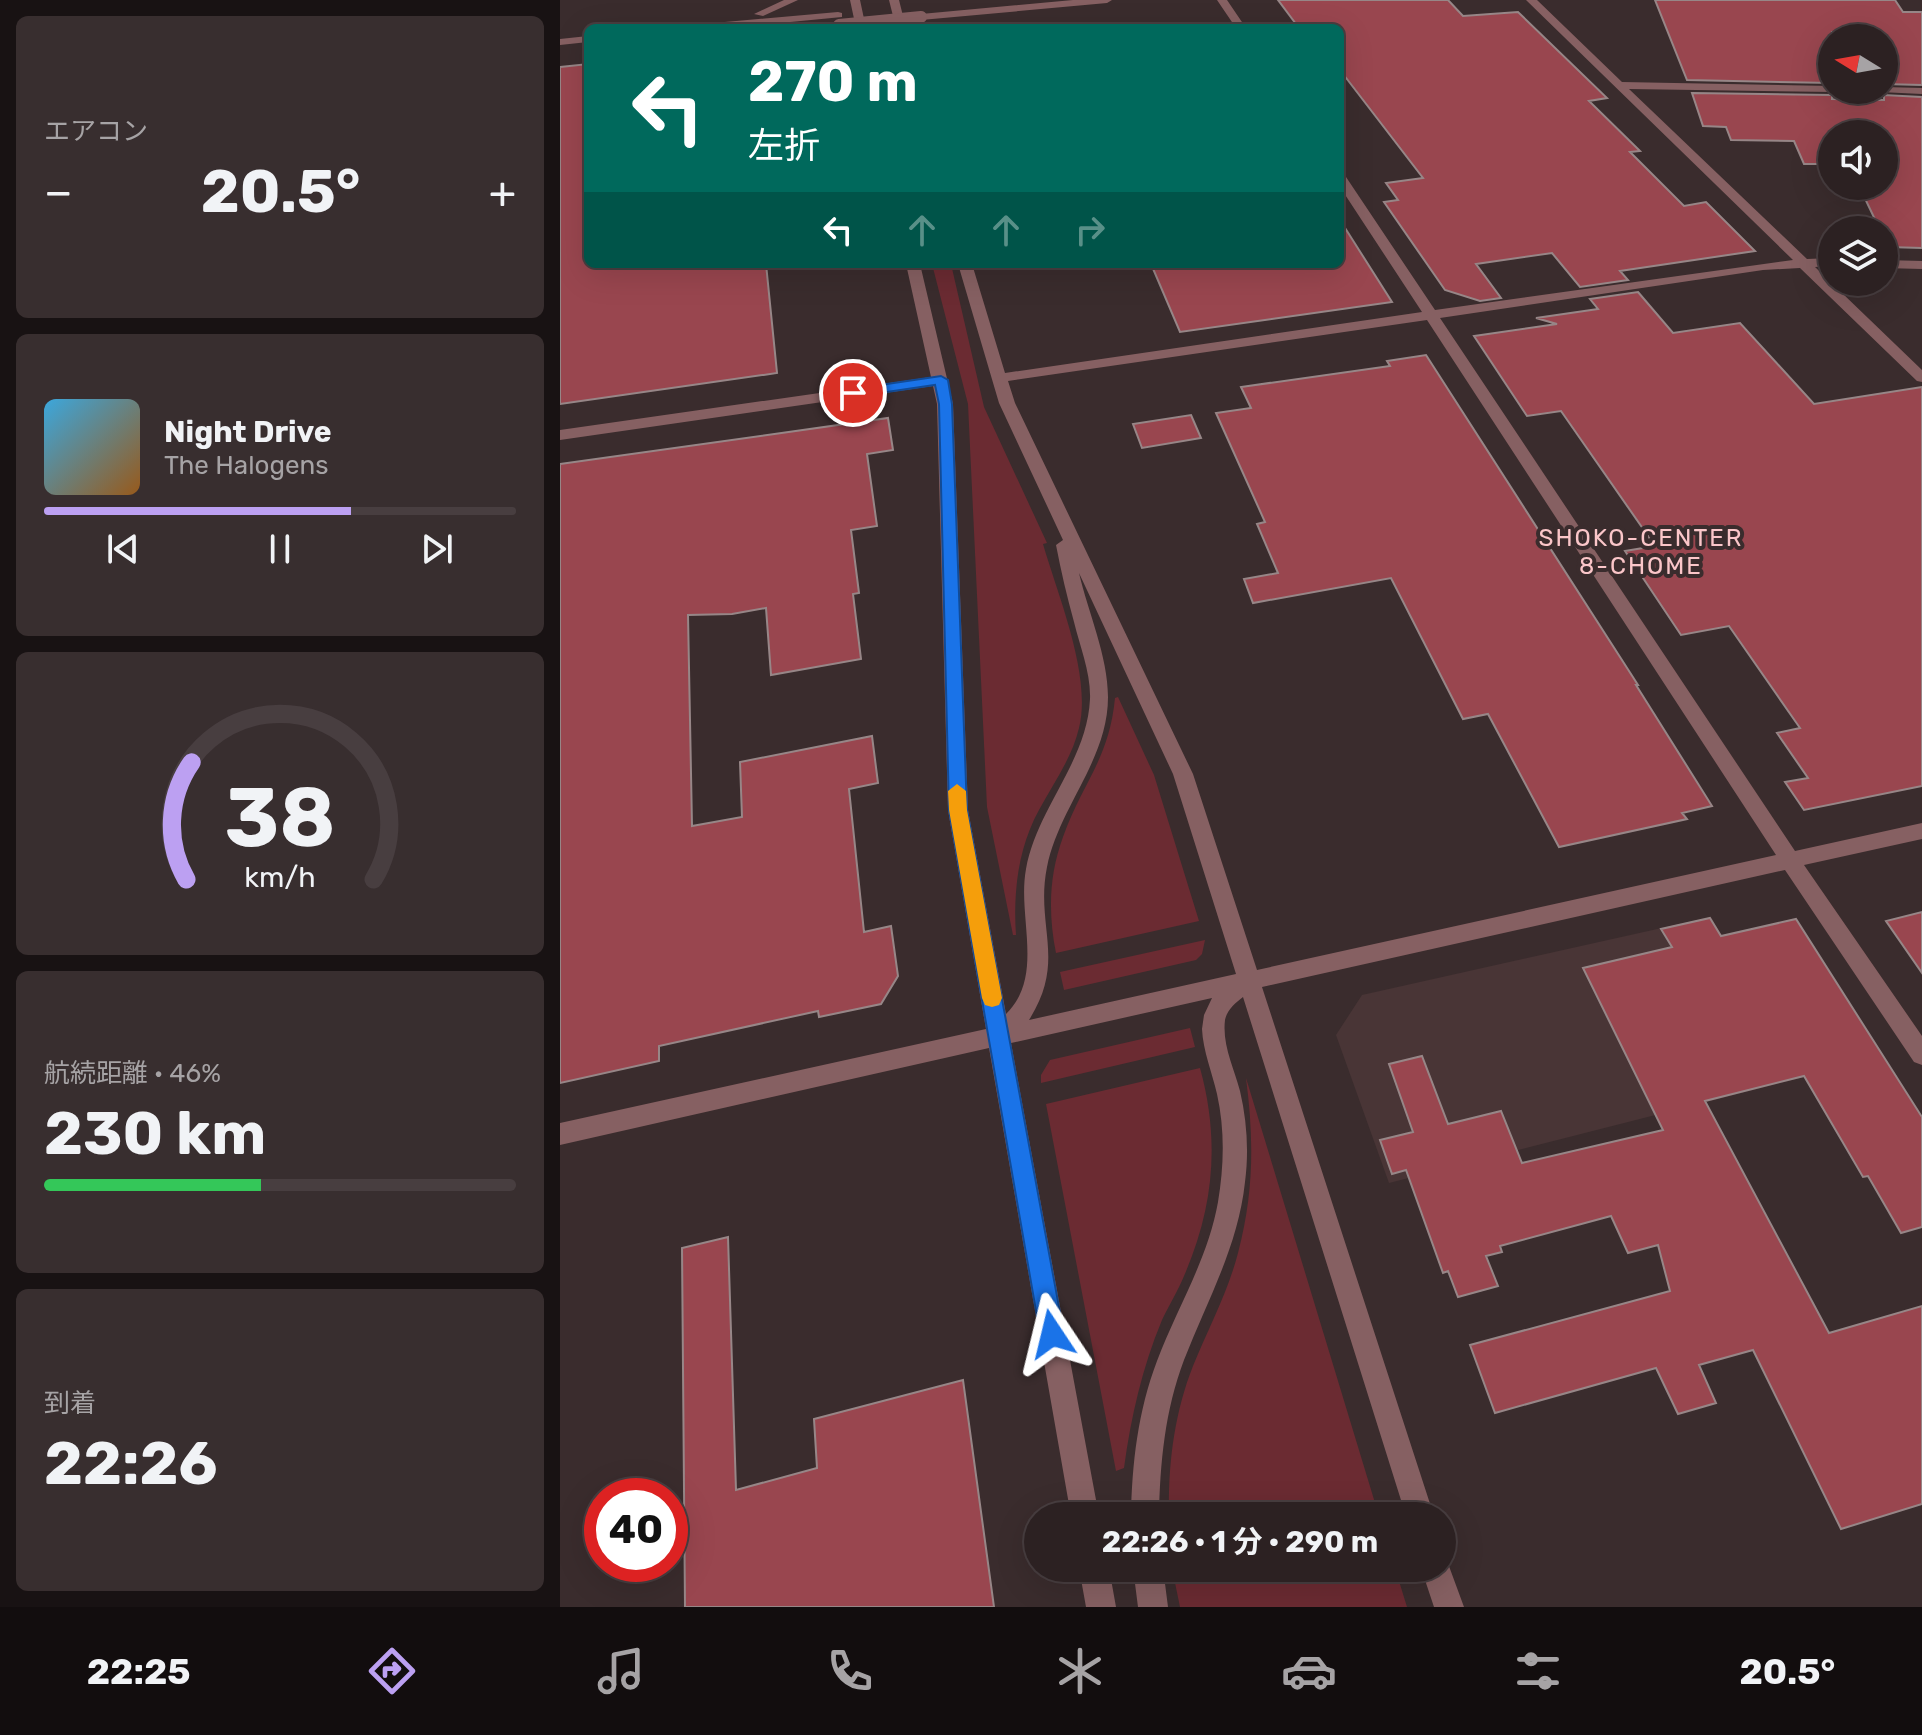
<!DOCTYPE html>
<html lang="ja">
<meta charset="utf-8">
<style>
:root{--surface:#2c2122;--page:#382e2f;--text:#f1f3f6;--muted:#a6a3a5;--line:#483e40;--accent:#bca0f2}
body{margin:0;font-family:Rubik,"Noto Sans JP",sans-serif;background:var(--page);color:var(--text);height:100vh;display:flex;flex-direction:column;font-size:30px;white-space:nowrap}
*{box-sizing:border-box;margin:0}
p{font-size:26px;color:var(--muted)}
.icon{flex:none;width:44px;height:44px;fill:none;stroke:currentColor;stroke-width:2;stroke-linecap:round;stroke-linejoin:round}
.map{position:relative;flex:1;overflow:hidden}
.drawer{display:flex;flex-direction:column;gap:16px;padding:16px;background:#181213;width:560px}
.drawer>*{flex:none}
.banner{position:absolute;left:24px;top:24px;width:760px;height:244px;border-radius:12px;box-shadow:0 8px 32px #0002,0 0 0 2px var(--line);background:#00695c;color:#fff;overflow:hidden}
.needle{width:52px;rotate:281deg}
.buttons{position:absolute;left:1258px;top:24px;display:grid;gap:16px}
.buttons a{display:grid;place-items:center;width:80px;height:80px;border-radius:50%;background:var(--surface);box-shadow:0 8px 32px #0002,0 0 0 2px var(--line);font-size:40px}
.speed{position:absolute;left:24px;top:1478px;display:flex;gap:16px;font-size:40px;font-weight:700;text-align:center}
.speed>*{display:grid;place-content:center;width:104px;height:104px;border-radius:50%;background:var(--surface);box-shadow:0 8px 32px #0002,0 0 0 2px var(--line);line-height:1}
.speed .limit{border:12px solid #d22;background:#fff;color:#111}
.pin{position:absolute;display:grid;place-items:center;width:68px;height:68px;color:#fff;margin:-34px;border:4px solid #fff;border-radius:50%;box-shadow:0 2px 8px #0007}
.me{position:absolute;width:88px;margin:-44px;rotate:350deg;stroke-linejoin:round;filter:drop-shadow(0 0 6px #0008)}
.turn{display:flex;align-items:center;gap:28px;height:168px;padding:0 32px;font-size:36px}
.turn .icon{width:104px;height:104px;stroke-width:2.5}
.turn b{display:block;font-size:56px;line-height:68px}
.lanes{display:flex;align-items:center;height:76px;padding:0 32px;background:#0003;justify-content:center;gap:40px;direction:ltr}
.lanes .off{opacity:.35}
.big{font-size:60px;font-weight:700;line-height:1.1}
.drawer .card{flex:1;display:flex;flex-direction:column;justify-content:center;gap:12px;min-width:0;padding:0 28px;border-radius:12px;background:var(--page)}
.drawer .dial{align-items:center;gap:0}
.dial svg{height:208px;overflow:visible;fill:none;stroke:var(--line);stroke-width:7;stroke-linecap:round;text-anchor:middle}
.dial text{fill:var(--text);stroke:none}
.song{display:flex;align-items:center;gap:24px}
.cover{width:96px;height:96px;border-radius:12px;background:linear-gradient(135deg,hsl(200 70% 55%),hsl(30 70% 35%))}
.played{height:8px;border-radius:4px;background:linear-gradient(90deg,var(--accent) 65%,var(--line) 65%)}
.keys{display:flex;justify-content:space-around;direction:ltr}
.heat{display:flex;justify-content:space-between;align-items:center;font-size:44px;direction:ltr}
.charge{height:12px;border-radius:6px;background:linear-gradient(90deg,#34c759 46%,var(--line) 0)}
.trip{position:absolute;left:464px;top:1502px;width:432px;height:80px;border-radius:40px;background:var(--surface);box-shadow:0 8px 32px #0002,0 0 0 2px var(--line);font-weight:700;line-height:80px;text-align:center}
.tabs{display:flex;height:128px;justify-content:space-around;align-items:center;background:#120d0e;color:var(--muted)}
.tabs .icon{width:56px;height:56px}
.tabs .selected{color:var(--accent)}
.tabs b{font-size:36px;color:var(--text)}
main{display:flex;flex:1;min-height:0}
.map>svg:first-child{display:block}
.built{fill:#493536}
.green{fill:#6b2b32}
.building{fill:#99464f;stroke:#978687;stroke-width:2}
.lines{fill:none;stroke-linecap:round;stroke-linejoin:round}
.minor{fill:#866062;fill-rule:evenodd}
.minor-bridge{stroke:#866062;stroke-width:12}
.route{fill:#1a73e8;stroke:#114b97;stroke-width:2}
.slow{fill:#f59e0b}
.labels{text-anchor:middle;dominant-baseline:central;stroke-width:8;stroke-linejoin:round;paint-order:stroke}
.neighbourhood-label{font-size:24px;letter-spacing:2px;fill:#fbc6c9;stroke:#3a2c2d}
</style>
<main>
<section class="drawer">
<div class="card"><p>エアコン</p>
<div class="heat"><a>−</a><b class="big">20.5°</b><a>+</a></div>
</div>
<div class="card">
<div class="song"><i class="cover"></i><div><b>Night Drive</b><p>The Halogens</p></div></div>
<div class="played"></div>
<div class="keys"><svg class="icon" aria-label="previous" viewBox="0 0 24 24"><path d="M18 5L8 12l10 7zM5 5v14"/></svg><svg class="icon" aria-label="pause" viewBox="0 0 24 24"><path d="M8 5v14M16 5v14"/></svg><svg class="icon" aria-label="next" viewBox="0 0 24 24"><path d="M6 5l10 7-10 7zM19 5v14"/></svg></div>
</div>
<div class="card dial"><svg viewBox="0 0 100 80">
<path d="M14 69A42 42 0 1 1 86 69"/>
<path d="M14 69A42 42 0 0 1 16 24" stroke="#bca0f2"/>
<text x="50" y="56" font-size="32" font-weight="700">38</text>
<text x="50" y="72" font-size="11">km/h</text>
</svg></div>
<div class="card"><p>航続距離 · 46%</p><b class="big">230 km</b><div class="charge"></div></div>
<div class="card"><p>到着</p><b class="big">22:26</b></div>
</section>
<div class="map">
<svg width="1362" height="1607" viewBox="0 0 1362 1607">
<rect width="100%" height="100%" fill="#3a2c2d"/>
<path class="built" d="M1151,917L1244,1077L829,1183L776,1035L802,995Z"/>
<path class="green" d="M372,264H391L424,407L487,543L483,544C498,596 532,676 519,728C512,758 493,784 479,810C458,848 453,893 456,935H453L427,807L408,404Z
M558,697L594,775L639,921L496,953C488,913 489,875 503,837C522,783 549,760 555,698Z
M645,940L642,954L636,960L504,990L500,972Z
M630,1028L635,1047L481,1083V1075L490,1060Z
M640,1068C660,1140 654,1207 624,1276C618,1291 609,1305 602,1320C582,1368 571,1417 564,1468L556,1471L486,1104Z
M686,1078L819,1516H609C608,1465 614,1414 633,1366C648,1329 668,1292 678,1253C694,1193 694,1139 686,1078Z
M612,1568H835L847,1607H620Z"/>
<path class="building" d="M718,0H888L903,16L958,12L1047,98L1029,101L1080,151L1070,152L1124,206L1146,202L1195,251L1060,271L1068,280L1020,287L992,253L916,264L941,298L920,301L885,290L824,202L838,200L826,183L863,178L780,70V28H739Z
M1095,0H1335L1343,12H1362V85L1324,84V33L1272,32V83L1127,80Z
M28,64V264H206L217,373L0,404V67Z
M1132,93L1272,95V99L1324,100V95L1362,97V248L1328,247L1324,230H1320L1299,186H1324V134H1272V164H1244L1234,141L1171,140L1166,127L1143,126Z
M780,220L832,302L620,332L591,264H780Z
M1078,292L1113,333L1180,323L1254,404L1362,387V786L1244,810L1225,782L1248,778L1217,733L1240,728L1169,626L1121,635L1065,551L1095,546L1001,411L967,416L914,336L997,324L976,318L1038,309L1030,299Z
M866,355L1078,685H1076L1152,806L1122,813L1127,819L999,847L928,714L903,719L831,578L693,603L684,579L718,573L697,524L705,522L656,413L691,408L681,387L830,366L827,361Z
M631,415L641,438L582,448L573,424Z
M328,418L333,450L307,454L317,526L291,530L299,593L293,594L301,659L211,675L206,608L172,614L128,615L132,826L182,817L180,762L312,736L318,783L289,789L304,932L331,926L338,976L321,1004L259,1017L258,1011L99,1046V1061L0,1083V464Z
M1362,912V973L1326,921Z
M1150,918L1161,936L1236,919L1362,1117V1227L1341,1233L1308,1176L1303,1177L1244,1076L1145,1101L1269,1333L1362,1306V1504L1281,1529L1193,1350L1139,1365L1156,1403L1118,1414L1096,1368L935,1413L910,1345L1110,1291L1098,1245L1068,1253L1051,1216L940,1246L942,1252L926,1256L938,1286L898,1297L888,1271L883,1273L846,1170L832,1174L820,1140L853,1132L829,1064L862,1056L888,1124L941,1111L962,1163L1103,1130L1023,968L1112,947L1101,929Z
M168,1237L176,1490L257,1468L254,1419L403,1380L434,1607H125L122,1248Z"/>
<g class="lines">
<path class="minor" d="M224,0H238L203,16L194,14Z
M290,0H300L306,28H296Z
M329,0H339L346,28H336Z
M513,0H552L547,3L361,20L356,17L361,14Z
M657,0H667L686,28H676Z
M966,0H977L1062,82L1272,86V90H1277L1272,92L1069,89L1247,259L1272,258V266L1255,267L1362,370V382L1357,381L1240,268L1203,270L880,318L1235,851L1362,823V839L1244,865L1362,1036V1065L1354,1062L1225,870L702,987L874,1516H846L683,997C675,1003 667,1010 665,1020C662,1045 674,1068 680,1091C687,1121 689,1152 685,1182C678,1247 647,1301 624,1360C605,1410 600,1463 599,1516H571C572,1463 578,1411 597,1361C617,1308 648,1259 658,1202C664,1166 665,1130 657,1094C652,1072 643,1051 642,1029L644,1015L652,998L451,1043L539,1516H511L429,1048L0,1145V1123L426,1029L388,810L377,404L373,386L0,440V430L371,377L346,264H360L393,404L408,810L446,1014C485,976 457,917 466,869C477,808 527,762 530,699C531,673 520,647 514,622C507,597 501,571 496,545L503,540L439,403L398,264H412L445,373L862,312L780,187V173L784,174L875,310L1233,260ZM867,320L1216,855L697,970L633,774L455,403L448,381ZM519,573L613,774L676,974L469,1020C507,960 475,927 487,867C499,807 548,760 548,697C548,656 528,612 519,573Z
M278,12L282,13V17L167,28H126L131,25Z
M28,36V42L0,45V39Z
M1324,87L1362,88V94L1320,92L1318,90H1324Z
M1324,260L1362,261V269L1324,268Z
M882,1556L886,1558L904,1607H874L861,1568H882Z
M519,1568H549L556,1607H526Z
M573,1568H603L608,1607H578Z"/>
<path class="minor-bridge" d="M279,25L361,17"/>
</g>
<path class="route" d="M381,376L388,380L392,404L407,810L504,1334L501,1343L492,1346L484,1343L480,1334L389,810L379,404L375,385L293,397L287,393L293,389Z"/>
<path class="slow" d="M397,784L406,791L407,810L442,998L439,1005L432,1007L425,1005L422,998L389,810L388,791Z"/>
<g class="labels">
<g class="neighbourhood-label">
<text x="1081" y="538">SHOKO-CENTER<tspan x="1081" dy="28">8-CHOME</tspan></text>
</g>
</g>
</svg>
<div class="buttons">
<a><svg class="needle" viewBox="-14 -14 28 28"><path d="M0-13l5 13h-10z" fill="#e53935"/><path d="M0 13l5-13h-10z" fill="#a6a3a5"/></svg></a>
<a><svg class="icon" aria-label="sound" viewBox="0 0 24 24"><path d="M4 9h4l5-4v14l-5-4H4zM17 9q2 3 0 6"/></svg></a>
<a><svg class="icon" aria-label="layers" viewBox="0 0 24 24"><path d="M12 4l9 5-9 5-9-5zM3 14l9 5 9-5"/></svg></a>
</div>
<div class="speed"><div class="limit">40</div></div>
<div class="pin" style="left:293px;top:393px;background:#d93025"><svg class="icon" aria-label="arrive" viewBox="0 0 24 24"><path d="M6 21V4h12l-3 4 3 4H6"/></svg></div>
<svg class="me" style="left:492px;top:1334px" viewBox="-20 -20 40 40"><path d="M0-17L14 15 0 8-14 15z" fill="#1a73e8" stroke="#fff" stroke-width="4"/></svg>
<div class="trip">22:26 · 1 分 · 290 m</div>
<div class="banner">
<div class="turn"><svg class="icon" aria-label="left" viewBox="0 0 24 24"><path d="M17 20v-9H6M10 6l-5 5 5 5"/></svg><div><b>270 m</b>左折</div></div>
<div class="lanes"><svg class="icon" aria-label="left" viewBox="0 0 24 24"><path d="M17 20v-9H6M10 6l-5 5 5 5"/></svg><svg class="icon off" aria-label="ahead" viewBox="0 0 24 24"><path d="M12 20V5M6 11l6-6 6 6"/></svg><svg class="icon off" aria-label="ahead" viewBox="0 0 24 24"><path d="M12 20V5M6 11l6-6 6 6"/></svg><svg class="icon off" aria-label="right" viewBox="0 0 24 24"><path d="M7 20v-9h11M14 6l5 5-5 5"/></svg></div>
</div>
</div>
</main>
<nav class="tabs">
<b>22:25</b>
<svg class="icon selected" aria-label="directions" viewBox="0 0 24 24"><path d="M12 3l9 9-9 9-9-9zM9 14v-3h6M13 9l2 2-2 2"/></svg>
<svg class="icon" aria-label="music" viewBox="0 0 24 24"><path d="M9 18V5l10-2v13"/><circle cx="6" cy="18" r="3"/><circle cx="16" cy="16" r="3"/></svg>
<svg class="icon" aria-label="phone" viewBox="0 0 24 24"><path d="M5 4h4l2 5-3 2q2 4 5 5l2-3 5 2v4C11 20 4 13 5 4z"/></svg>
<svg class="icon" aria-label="climate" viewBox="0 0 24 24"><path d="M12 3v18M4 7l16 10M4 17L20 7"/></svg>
<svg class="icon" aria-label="car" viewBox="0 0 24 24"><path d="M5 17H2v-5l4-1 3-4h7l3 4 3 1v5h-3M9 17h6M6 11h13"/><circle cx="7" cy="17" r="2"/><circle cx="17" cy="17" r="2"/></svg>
<svg class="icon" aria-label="filters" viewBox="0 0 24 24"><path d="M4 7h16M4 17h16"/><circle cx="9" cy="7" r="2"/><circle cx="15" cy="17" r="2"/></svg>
<b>20.5°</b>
</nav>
